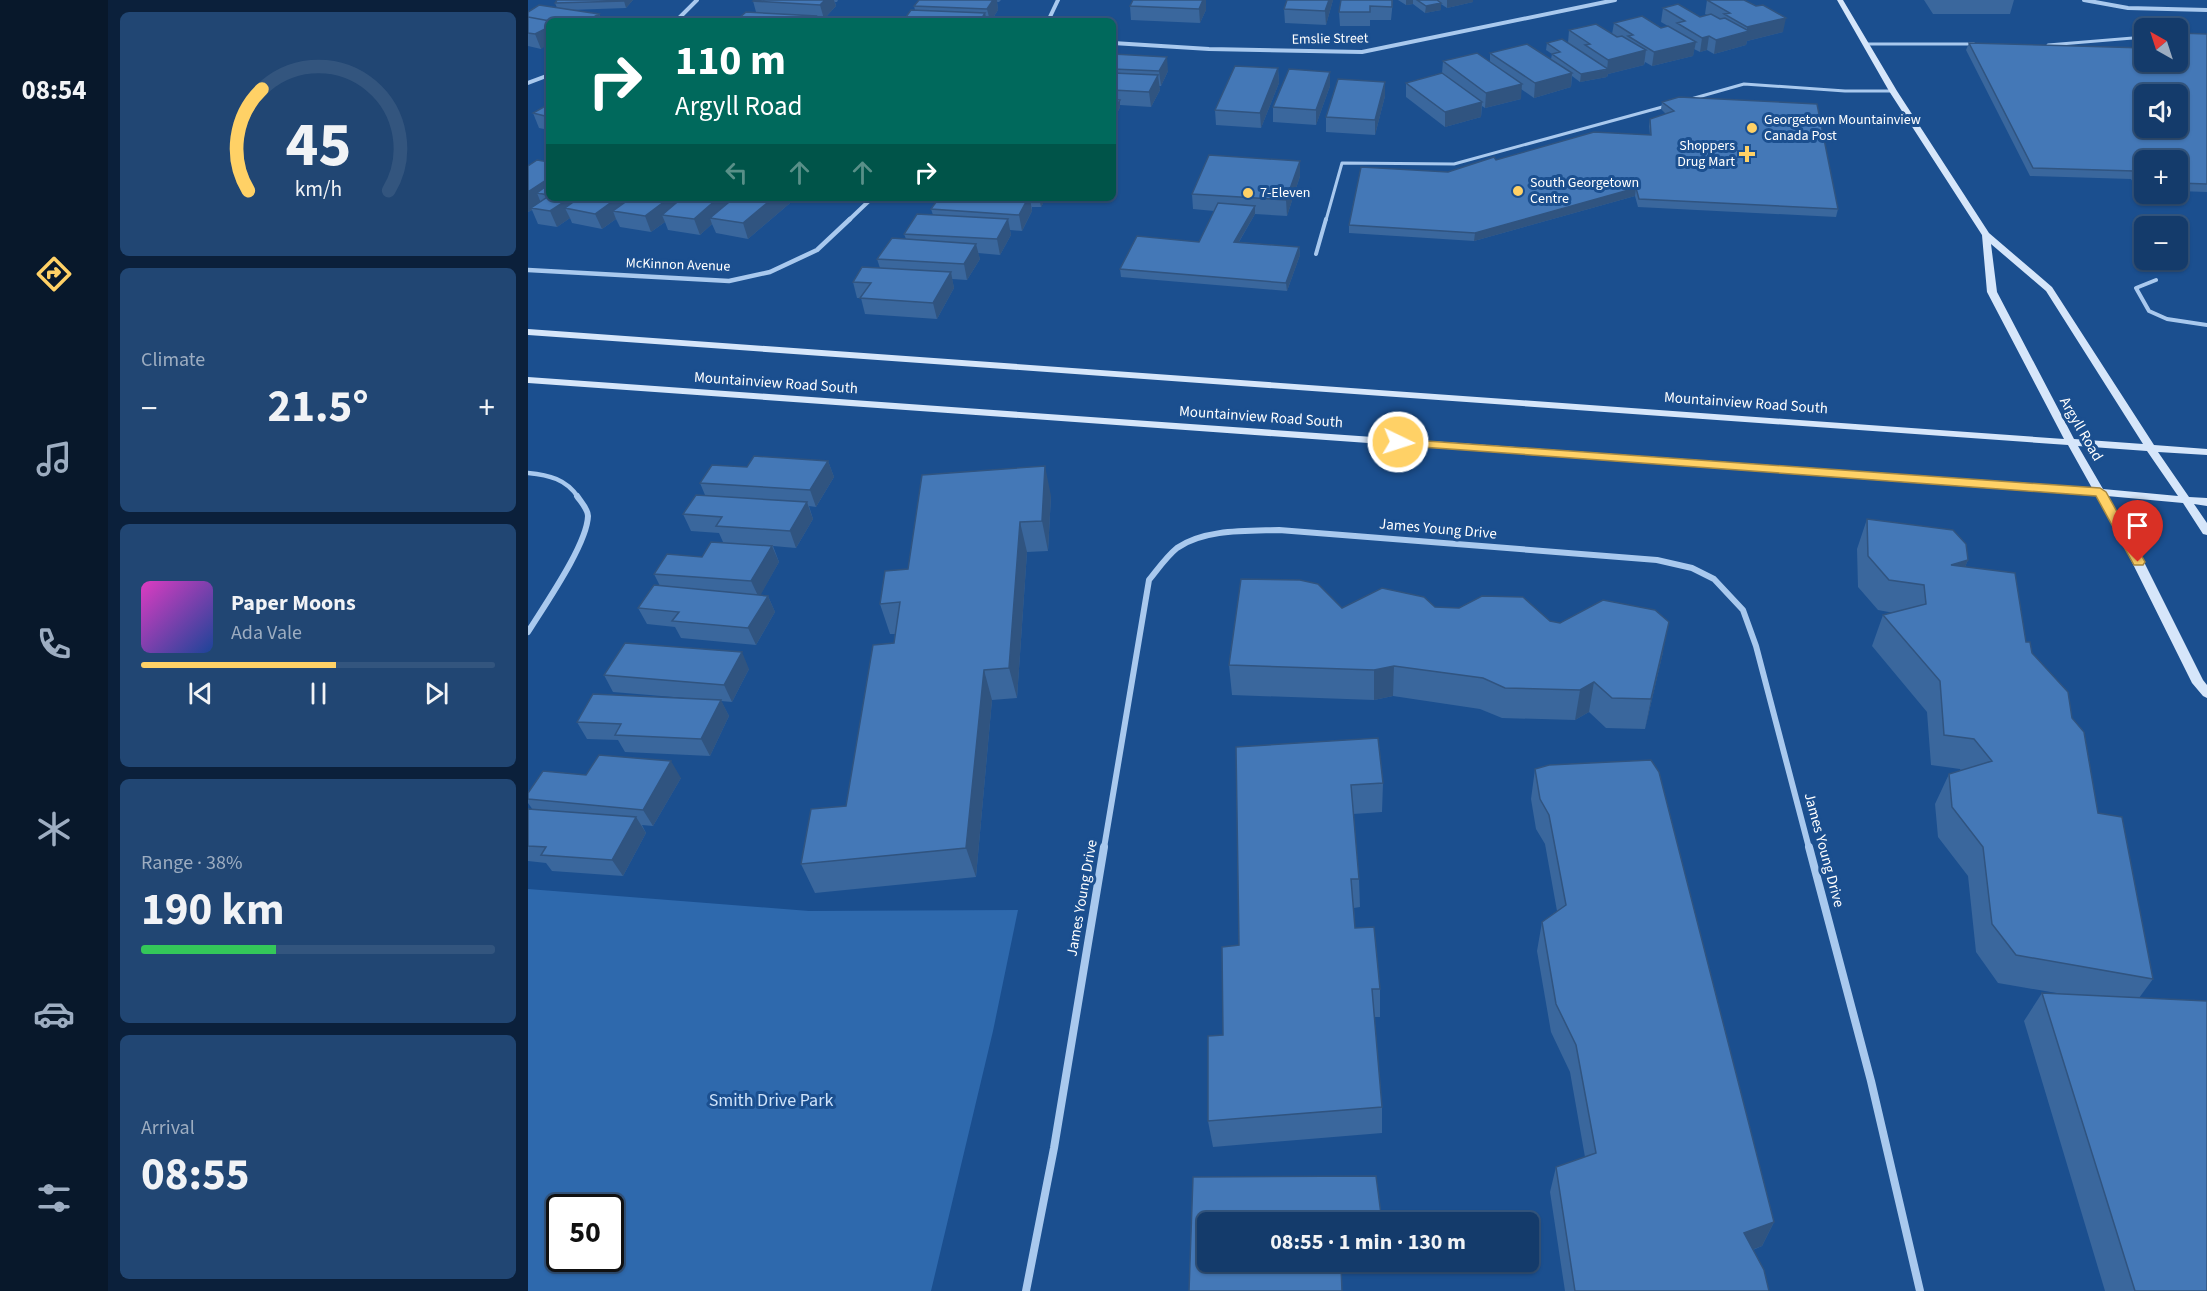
<!DOCTYPE html>
<meta charset="utf-8">
<style>
:root{--surface:#143b6b;--page:#214673;--text:#f1f3f6;--muted:#9dadc1;--line:#33557e;--accent:#ffd166}
body{margin:0;font-family:"Source Sans 3",sans-serif;background:var(--page);color:var(--text);height:100vh;display:flex;flex-direction:column;font-size:22px;white-space:nowrap}
*{box-sizing:border-box;margin:0}
p{font-size:20px;color:var(--muted)}
.icon{flex:none;width:33px;height:33px;fill:none;stroke:currentColor;stroke-width:2;stroke-linecap:round;stroke-linejoin:round}
.map{position:relative;flex:1;overflow:hidden}
.side{display:flex;flex-direction:column;gap:12px;padding:12px;background:#0b203b;width:420px}
.side>*{flex:none}
.guide{position:absolute;left:18px;top:18px;width:570px;height:183px;border-radius:9px;box-shadow:0 2px 4px #0004,0 0 0 2px var(--line);background:#00695c;color:#fff;overflow:hidden}
.needle{width:39px;rotate:321deg}
.tools{position:absolute;left:1606px;top:18px;display:grid;gap:12px}
.tools a{display:grid;place-items:center;width:54px;height:54px;border-radius:9px;background:var(--surface);box-shadow:0 2px 4px #0004,0 0 0 2px var(--line);font-size:30px}
.speed{position:absolute;left:18px;top:1194px;display:flex;gap:12px;font-size:30px;font-weight:700;text-align:center}
.speed>*{display:grid;place-content:center;width:78px;height:78px;border-radius:50%;background:var(--surface);box-shadow:0 2px 4px #0004,0 0 0 2px var(--line);line-height:1}
.speed .limit{border:3px solid #111;border-radius:9px;background:#fff;color:#111}
.pin{position:absolute;display:grid;place-items:center;width:51px;height:51px;color:#fff;margin:-62px -26px;border-radius:50% 50% 50% 0;rotate:-45deg;box-shadow:0 0 6px #0007}
.pin .icon{rotate:45deg}
.me{position:absolute;width:66px;margin:-33px;rotate:94deg;stroke-linejoin:round;filter:drop-shadow(0 0 4px #0008)}
.turn{display:flex;align-items:center;gap:21px;height:126px;padding:0 30px;font-size:27px}
.turn .icon{width:78px;height:78px;stroke-width:2.5}
.turn b{display:block;font-size:42px;line-height:51px}
.lanes{display:flex;align-items:center;height:57px;padding:0 30px;background:#0003;justify-content:center;gap:30px;direction:ltr}
.lanes .off{opacity:.35}
.big{font-size:45px;font-weight:700;line-height:1.1}
.side .widget{flex:1;display:flex;flex-direction:column;justify-content:center;gap:9px;min-width:0;padding:0 21px;border-radius:9px;background:var(--page)}
.side .dial{align-items:center;gap:0}
.dial svg{height:156px;overflow:visible;fill:none;stroke:var(--line);stroke-width:7;stroke-linecap:round;text-anchor:middle}
.dial text{fill:var(--text);stroke:none}
.song{display:flex;align-items:center;gap:18px}
.cover{width:72px;height:72px;border-radius:9px;background:linear-gradient(135deg,hsl(310 70% 55%),hsl(220 70% 35%))}
.played{height:6px;border-radius:3px;background:linear-gradient(90deg,var(--accent) 55%,var(--line) 55%)}
.keys{display:flex;justify-content:space-around;direction:ltr}
.heat{display:flex;justify-content:space-between;align-items:center;font-size:33px;direction:ltr}
.charge{height:9px;border-radius:4px;background:linear-gradient(90deg,#34c759 38%,var(--line) 0)}
.trip{position:absolute;left:669px;top:1212px;width:342px;height:60px;border-radius:9px;background:var(--surface);box-shadow:0 2px 4px #0004,0 0 0 2px var(--line);font-weight:700;line-height:60px;text-align:center}
main{display:flex;flex:1;min-height:0}
.tabs{display:flex;flex-direction:column;width:108px;justify-content:space-around;align-items:center;background:#08182b;color:var(--muted)}
.tabs .icon{width:42px;height:42px}
.tabs .selected{color:var(--accent)}
.tabs b{font-size:27px;color:var(--text)}
.map>svg:first-child{display:block}
.green{fill:#2e69ad;fill-rule:evenodd}
.lines{fill:none;stroke-linecap:round;stroke-linejoin:round}
.lane-far1{stroke:#a9c9ee;stroke-width:3}
.lane{stroke:#a9c9ee;stroke-width:4}
.street-far3{stroke:#a9c9ee;stroke-width:4}
.street-far2{stroke:#a9c9ee;stroke-width:4.5}
.street-far1{stroke:#a9c9ee;stroke-width:6}
.street{stroke:#a9c9ee;stroke-width:8}
.secondary{fill:#d6e6fa;fill-rule:evenodd}
.wall{fill:#3a679d}
.shaded-wall{fill:#305480}
.building{fill:#4478b7;stroke:#305480;stroke-width:1.5;fill-rule:evenodd}
.route{fill:#ffd166;stroke:#a68842;stroke-width:1.5}
.poi-dot{fill:#ffd166;stroke:#1b4f8f;stroke-width:2}
.labels{text-anchor:middle;dominant-baseline:central;stroke-width:6;stroke-linejoin:round;paint-order:stroke}
.far-street-label{font-size:14px;fill:#fff;stroke:#1b4f8f}
.far-poi-label{font-size:14px;fill:#fff;stroke:#1b4f8f;text-anchor:start}
.street-label{font-size:15px;fill:#fff;stroke:#1b4f8f}
.near-park-label{font-size:18px;fill:#cfe3fa;stroke:#1b4f8f}
</style>
<main>
<nav class="tabs">
<b>08:54</b>
<svg class="icon selected" aria-label="directions" viewBox="0 0 24 24"><path d="M12 3l9 9-9 9-9-9zM9 14v-3h6M13 9l2 2-2 2"/></svg>
<svg class="icon" aria-label="music" viewBox="0 0 24 24"><path d="M9 18V5l10-2v13"/><circle cx="6" cy="18" r="3"/><circle cx="16" cy="16" r="3"/></svg>
<svg class="icon" aria-label="phone" viewBox="0 0 24 24"><path d="M5 4h4l2 5-3 2q2 4 5 5l2-3 5 2v4C11 20 4 13 5 4z"/></svg>
<svg class="icon" aria-label="climate" viewBox="0 0 24 24"><path d="M12 3v18M4 7l16 10M4 17L20 7"/></svg>
<svg class="icon" aria-label="car" viewBox="0 0 24 24"><path d="M5 17H2v-5l4-1 3-4h7l3 4 3 1v5h-3M9 17h6M6 11h13"/><circle cx="7" cy="17" r="2"/><circle cx="17" cy="17" r="2"/></svg>
<svg class="icon" aria-label="filters" viewBox="0 0 24 24"><path d="M4 7h16M4 17h16"/><circle cx="9" cy="7" r="2"/><circle cx="15" cy="17" r="2"/></svg>
</nav>
<section class="side">
<div class="widget dial"><svg viewBox="0 0 100 80">
<path d="M14 69A42 42 0 1 1 86 69"/>
<path d="M14 69A42 42 0 0 1 21 17" stroke="#ffd166"/>
<text x="50" y="56" font-size="32" font-weight="700">45</text>
<text x="50" y="72" font-size="11">km/h</text>
</svg></div>
<div class="widget"><p>Climate</p>
<div class="heat"><a>−</a><b class="big">21.5°</b><a>+</a></div>
</div>
<div class="widget">
<div class="song"><i class="cover"></i><div><b>Paper Moons</b><p>Ada Vale</p></div></div>
<div class="played"></div>
<div class="keys"><svg class="icon" aria-label="previous" viewBox="0 0 24 24"><path d="M18 5L8 12l10 7zM5 5v14"/></svg><svg class="icon" aria-label="pause" viewBox="0 0 24 24"><path d="M8 5v14M16 5v14"/></svg><svg class="icon" aria-label="next" viewBox="0 0 24 24"><path d="M6 5l10 7-10 7zM19 5v14"/></svg></div>
</div>
<div class="widget"><p>Range · 38%</p><b class="big">190 km</b><div class="charge"></div></div>
<div class="widget"><p>Arrival</p><b class="big">08:55</b></div>
</section>
<div class="map">
<svg width="1679" height="1291" viewBox="0 0 1679 1291">
<rect width="100%" height="100%" fill="#1b4f8f"/>
<path class="green" d="M0,889L281,911L490,910L465,1031L403,1291H0ZM32,1208H82V1258H32Z"/>
<g class="lines">
<path class="lane-far1" d="M1338,44H1446
M1520,45L1617,37
M1163,99L1216,84L1317,91H1365
M798,220L814,163L926,164L1138,106"/>
<path class="lane" d="M788,254L798,219
M1628,280L1608,288L1621,311L1639,319L1679,325"/>
<path class="street-far3" d="M1556,0L1600,8L1679,10
M148,21L169,0
M520,21L530,0
M585,43L681,49L834,52L1087,0
M0,83L21,75
M321,220L344,198"/>
<path class="street-far2" d="M0,270L201,281L242,272L289,250L322,219
M0,473C21,475 38,479 50,497"/>
<path class="street-far1" d="M0,632C16,606 59,545 60,516C60,509 53,502 49,496
M576,848L621,580C630,569 638,557 649,548C676,529 719,531 751,530L1129,560L1164,568L1186,579L1215,610L1228,646L1281,848"/>
<path class="street" d="M1281,847L1343,1081L1392,1291
M498,1291L526,1148L576,847"/>
<path class="secondary" d="M1309,0H1315L1369,91L1461,233L1524,287L1626,445L1679,449V455L1630,452L1661,497L1679,498V506L1666,504L1679,523V535L1675,534L1655,503L1579,496L1606,542L1675,680L1679,685V698L1675,696L1664,683L1594,542L1568,495L0,383V377L1564,488L1540,445L0,335V329L1536,439L1459,292L1454,235L1361,91ZM1463,244L1518,291L1615,444L1546,439L1469,292ZM1550,446L1619,451L1650,496L1575,489Z"/>
</g>
<path class="wall" d="M29,0H105L98,8L42,10L71,14L74,21H21L13,49L0,46V12L29,8L27,3Z
M226,0H310L309,2H307L308,6L296,19L288,18L289,21H196H211V18L228,12L225,1Z
M391,0H473L471,2H469L470,10L463,21H375L387,10L386,6Z
M605,0L678,10L672,23L603,20L602,6Z
M805,0L798,25L757,23L756,9Z
M865,0L863,20H842V26H812L811,12Z
M870,0H945V2L919,8L913,4V10L897,13L885,4L878,5Z
M1179,0L1255,32L1219,41L1218,45L1186,54L1179,50L1172,52L1166,49L1165,56L1124,66L1117,62L1116,65L1080,74L1079,77L1052,82L1044,76L1043,87L1006,98L993,89V99L957,108L954,106L953,117L917,127L878,97V83L914,73L915,61L962,62V53L1023,59L1024,54L1018,50L1019,43H1040L1041,30L1084,34L1086,23L1133,28L1140,26L1133,22L1135,8L1172,17L1179,15L1177,14Z
M1396,0H1486L1482,14H1405Z
M1679,34V192L1650,191V160H1617V190L1609,189L1603,179L1502,176L1438,50L1441,43L1617,62Z
M585,54L640,71L633,86H631L632,90L623,107L592,105V107L586,120H585Z
M750,68L751,83L733,128L688,125L687,110Z
M802,86L788,125L745,122V107Z
M857,96L847,135L798,132V117Z
M1134,102L1310,209L1308,217L1110,207L1107,196L946,241L821,233V225L920,172L968,160L1122,135L1121,126L1122,119L1138,114L1133,109Z
M21,104V130L11,128L5,113Z
M772,161V176L759,216L727,214L711,242L771,247L772,255L759,291L593,277L592,269L671,242L686,211L665,209L664,194Z
M21,162V198H268L220,239L188,233L184,224L172,235L140,230L137,222L123,232L92,227L88,219L74,229L44,223L42,218L29,227L10,224L4,210L0,212V166Z
M411,198H518L513,207H504V211L494,231L482,230L483,235L472,255L450,253L452,259L439,280L424,279L426,288L409,319L337,314L333,298H329L325,282L352,268L349,259L378,239L376,234L405,215L403,209Z
M300,461L306,477L288,507L281,506L285,519L268,548L245,546L251,562L232,595L240,596L247,612L228,645L153,638L147,627L119,624L110,608L132,586L126,574L174,557L195,542L191,533L163,531L155,514L177,495L172,483L219,467Z
M523,496L520,551L499,552L489,698L464,700L448,877L287,893L273,864L318,806L366,643L367,634H362L352,604L380,569Z
M1339,519L1440,560L1437,567L1498,642L1544,718L1570,813L1625,979L1611,998L1679,1291H1577L1496,1021L1514,993L1534,994L1470,983L1448,952L1440,876L1410,837L1407,804L1421,774L1433,771L1432,769L1403,765L1399,712L1344,646L1355,615L1366,613L1350,610L1330,587L1329,549Z
M907,607L1022,621L1135,652L1117,729L1078,728L1061,712L1047,720L974,718L952,709L865,696L846,700L704,695L701,665L814,608Z
M221,669L204,702L193,701L201,716L182,756L97,752L90,740L59,739L49,722L169,699L85,692L76,675Z
M708,747L855,783L854,812L825,814L831,879L832,907L826,908L827,928L852,989V1017H846L854,1107V1133L685,1147L680,1121L711,945Z
M1007,769L1246,1222L1234,1246L1225,1250L1241,1291H1037L1022,1192L1028,1167L1057,1157L1042,1072L1023,1032L1009,951L1014,922L1029,911L1017,844L1008,829L1003,799Z
M58,775L153,778L125,826L114,825L118,833L95,876L24,871L18,863L0,861V809L5,810L0,803V793Z
M680,1262H837L831,1267L813,1268Z"/>
<path class="shaded-wall" d="M97,0H105L98,8L96,1Z
M297,0H306L308,6L296,19L292,5Z
M465,0H469L470,10L463,21H462L459,9Z
M675,0H678V10L672,23L671,9Z
M801,0H805L798,25L797,11Z
M878,0H885V4L878,5Z
M919,0H945V2L919,8Z
M913,3V10L897,13L898,6Z
M457,13L459,21H452Z
M71,14L74,21H59Z
M288,16L289,21H283Z
M1258,18L1255,32L1219,41L1218,45L1186,54L1188,40L1219,32V27Z
M21,27V44L13,49L7,34Z
M1181,36L1179,50L1172,52L1174,38Z
M1168,42L1165,56L1124,66L1126,52Z
M1118,50L1116,65L1080,74L1079,77L1052,82L1053,74L1079,70L1080,60Z
M639,57L640,71L633,86L631,71Z
M750,68L751,83L733,128L732,113Z
M802,72V86L788,125V110Z
M1044,73L1043,87L1006,98L1007,83Z
M630,75L632,90L623,107L621,92Z
M857,82V96L847,135V120Z
M994,84L993,99L957,108L958,93Z
M592,100V107L586,120L585,112Z
M954,102L953,117L917,127V112Z
M772,161V176L759,216L758,200Z
M21,178V195L9,193L13,203L3,208L4,210L0,212V192Z
M1108,188L1107,196L946,241L947,233Z
M42,198H71L37,208L42,218L29,227L22,211Z
M89,198H117L85,211L88,219L74,229L67,214Z
M141,198H167L134,215L137,222L123,232L117,216Z
M190,198H213L182,218L184,224L172,235L166,219Z
M245,198H268L220,239L215,223Z
M500,198H502L504,211L494,231L491,215Z
M511,198H518L513,207Z
M727,206V214L706,250V242Z
M480,219L483,235L472,255L469,239Z
M448,244L452,259L439,280L436,264Z
M771,247L772,255L759,291L758,283Z
M423,272L426,288L409,319L405,303Z
M300,461L306,477L288,507L282,490Z
M517,466L523,496L520,551L514,521Z
M279,502L285,519L268,548L262,531Z
M492,522L499,552L489,698L481,668Z
M244,546L251,562L231,598L223,581Z
M1440,560L1427,590L1423,565Z
M240,596L247,612L228,645L220,628Z
M1141,622L1135,652L1117,729L1123,699Z
M214,652L221,669L204,702L196,685Z
M866,666L865,696L846,700V670Z
M456,670L464,700L448,877L438,848Z
M1066,682L1061,712L1047,720L1052,690Z
M193,700L201,716L182,756L173,739Z
M143,761L153,778L125,826L115,810Z
M108,817L118,833L95,876L84,860Z
M1246,1222L1234,1246L1205,1257L1216,1233Z
M831,1262H837L831,1267Z"/>
<path class="building" d="M29,0H97L96,1L27,3Z
M226,0H297L292,5L225,1Z
M391,0H465L459,9L386,6Z
M605,0H675L671,9L602,6Z
M759,0H801L797,11L756,9Z
M813,0H864V7L842,6V12H811Z
M889,0H909L913,3L898,6Z
M1179,0H1216L1228,6L1235,5L1258,18L1219,27L1196,14L1202,13Z
M1150,4L1172,17L1183,14L1192,19L1197,18L1221,31L1188,40L1181,36L1174,38L1149,23L1157,21L1135,8Z
M11,5L71,14L59,21H22L0,17V12Z
M383,10L457,13L452,21H375Z
M218,12L288,16L283,21H235L236,20L211,18Z
M1114,16L1133,28L1140,26L1168,42L1126,52L1100,36L1105,35L1086,23Z
M0,17L22,21H21V27L7,34L0,33Z
M199,19L214,21H196Z
M1068,24L1089,37L1094,36L1118,50L1080,60L1057,45L1062,44L1041,30Z
M1650,33L1679,34V184L1650,183V160H1617V182H1612L1606,171L1505,168L1441,43L1617,48V62H1650ZM1617,94H1650V128H1617Z
M1034,39L1080,69L1053,74L1024,54L1032,52L1019,43Z
M999,44L1044,73L1007,83L962,53Z
M949,53L994,84L958,93L915,61Z
M585,54L639,57L631,71L585,69Z
M707,66L750,68L732,113L687,110Z
M761,69L802,72L788,110L745,107Z
M585,73L630,75L621,92L585,90Z
M914,73L954,102L917,112L878,83Z
M810,79L857,82L847,120L798,117Z
M1151,97L1289,104L1310,209L1111,199L1108,188L947,233L821,225L833,167L920,172L966,157L968,160L1066,132L1123,135L1122,119L1146,111L1134,102Z
M585,99L592,100L585,112Z
M21,104V117L5,113Z
M681,155L772,161L758,200L664,194Z
M9,160L21,162V178L0,192V166Z
M21,184V195L9,193Z
M21,196V198H42L22,211L3,208Z
M51,198H89L67,214L37,208Z
M103,198H141L117,216L85,211Z
M154,198H190L166,219L134,215Z
M206,198H245L215,223L182,218Z
M411,198H500L491,215L403,209Z
M690,203L727,206L706,242L771,247L758,283L592,269L609,236L671,242Z
M389,214L480,219L469,239L376,234Z
M364,238L448,244L436,264L349,259Z
M334,267L423,272L405,303L332,298L343,283L325,282Z
M226,456L300,461L282,490L172,483L184,465L219,467Z
M517,466L514,521L492,522L481,668L456,670L438,848L273,864L283,809L318,806L345,645L366,643L372,602L352,604L357,571L380,569L394,475Z
M168,495L279,502L262,531L188,526L194,517L155,514Z
M1339,519L1425,530L1438,544L1440,560L1423,565L1487,573L1498,642H1502L1504,653L1540,692L1544,718L1556,732L1570,813L1594,817L1625,979L1488,955L1464,924L1455,847L1424,807L1421,774L1464,761L1446,739L1416,735L1412,681L1355,615L1398,604L1396,585L1361,580L1340,556Z
M183,542L244,546L223,581L126,574L139,554L174,557Z
M713,579L772,580L790,584L814,608L854,588L896,597L907,607L931,608L954,596L995,597L1022,621L1032,623L1075,600L1127,610L1141,622L1123,699L1084,698L1066,682L1052,690L977,688L955,678L866,666L846,670L701,665Z
M126,585L240,596L220,628L144,621L151,612L110,608Z
M97,643L214,652L196,685L76,675Z
M65,694L193,700L173,739L87,735L93,724L49,722Z
M850,738L855,783L823,785L831,879H823L827,928L846,927L852,989H844L854,1107L680,1121V1036L695,1035L694,947L711,945L708,747Z
M71,755L143,761L115,810L0,799V793L15,771L58,775Z
M1123,760L1131,772L1246,1222L1216,1233L1236,1270L1241,1291H1047L1028,1167L1068,1153L1048,1045L1028,1004L1014,922L1038,905L1021,815L1012,799L1007,769L1021,765Z
M0,809L108,817L84,860L13,855L18,847L0,846Z
M1514,993L1679,1001V1291H1607Z
M848,1176L854,1222H680V1262H809L813,1266L814,1291H661L665,1177Z"/>
<path class="route" d="M870,439L1572,488L1578,492L1617,562L1615,565H1606L1568,496L866,445V440Z"/>
<g class="poi-dot">
<circle cx="1224" cy="128" r="6"/>
<path d="M1216 145h6v6h6v6h-6v6h-6v-6h-6v-6h6z"/>
<circle cx="990" cy="191" r="6"/>
<circle cx="720" cy="193" r="6"/>
</g>
<g class="labels">
<g class="far-street-label">
<text transform="translate(802 39) rotate(-1)">Emslie Street</text>
<text transform="translate(150 265) rotate(2)">McKinnon Avenue</text>
</g>
<g class="far-poi-label">
<text x="1236" y="120">Georgetown Mountainview<tspan x="1236" dy="16">Canada Post</tspan></text>
<text x="1207" y="146" text-anchor="end">Shoppers<tspan x="1207" dy="16">Drug Mart</tspan></text>
<text x="1002" y="183">South Georgetown<tspan x="1002" dy="16">Centre</tspan></text>
<text x="732" y="193">7-Eleven</text>
</g>
<g class="street-label">
<text transform="translate(248 383) rotate(4)">Mountainview Road South</text>
<text transform="translate(1218 403) rotate(4)">Mountainview Road South</text>
<text transform="translate(733 417) rotate(4)">Mountainview Road South</text>
<text transform="translate(1553 429) rotate(60)">Argyll Road</text>
<text transform="translate(910 529) rotate(5)">James Young Drive</text>
<text transform="translate(1296 850) rotate(75)">James Young Drive</text>
<text transform="translate(554 898) rotate(-80)">James Young Drive</text>
</g>
<g class="near-park-label">
<text x="243" y="1100">Smith Drive Park</text>
</g>
</g>
</svg>
<div class="tools">
<a><svg class="needle" viewBox="-14 -14 28 28"><path d="M0-13l5 13h-10z" fill="#e53935"/><path d="M0 13l5-13h-10z" fill="#9dadc1"/></svg></a>
<a><svg class="icon" aria-label="sound" viewBox="0 0 24 24"><path d="M4 9h4l5-4v14l-5-4H4zM17 9q2 3 0 6"/></svg></a>
<a>+</a>
<a>−</a>
</div>
<div class="speed"><div class="limit">50</div></div>
<div class="pin" style="left:1610px;top:562px;background:#d93025"><svg class="icon" aria-label="arrive" viewBox="0 0 24 24"><path d="M6 21V4h12l-3 4 3 4H6"/></svg></div>
<svg class="me" style="left:870px;top:442px" viewBox="-20 -20 40 40"><circle r="17" fill="#ffd166" stroke="#fff" stroke-width="3"/><path d="M0-11L8 9 0 5-8 9z" fill="#fff"/></svg>
<div class="trip">08:55 · 1 min · 130 m</div>
<div class="guide">
<div class="turn"><svg class="icon" aria-label="right" viewBox="0 0 24 24"><path d="M7 20v-9h11M14 6l5 5-5 5"/></svg><div><b>110 m</b>Argyll Road</div></div>
<div class="lanes"><svg class="icon off" aria-label="left" viewBox="0 0 24 24"><path d="M17 20v-9H6M10 6l-5 5 5 5"/></svg><svg class="icon off" aria-label="ahead" viewBox="0 0 24 24"><path d="M12 20V5M6 11l6-6 6 6"/></svg><svg class="icon off" aria-label="ahead" viewBox="0 0 24 24"><path d="M12 20V5M6 11l6-6 6 6"/></svg><svg class="icon" aria-label="right" viewBox="0 0 24 24"><path d="M7 20v-9h11M14 6l5 5-5 5"/></svg></div>
</div>
</div>
</main>
